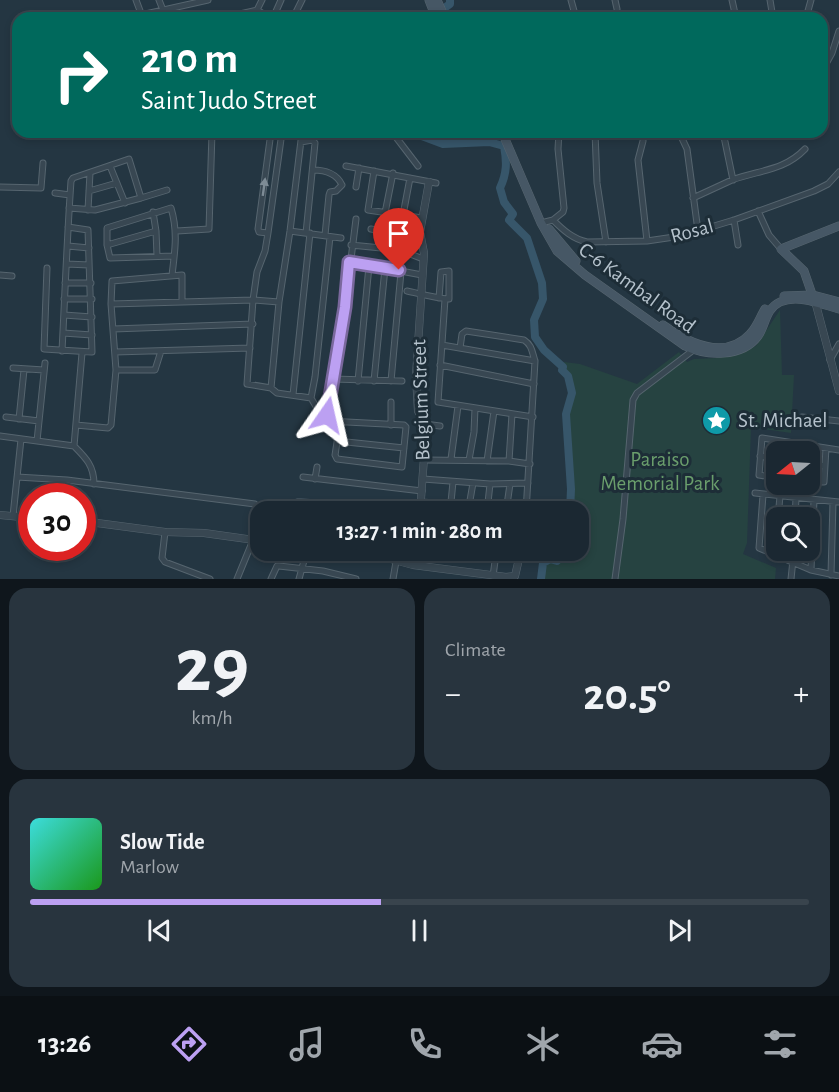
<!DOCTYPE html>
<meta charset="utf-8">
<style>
:root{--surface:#1b2832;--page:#28343e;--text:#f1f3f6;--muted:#a0a6ac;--line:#39444d;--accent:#bca0f2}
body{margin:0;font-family:"Alegreya Sans",sans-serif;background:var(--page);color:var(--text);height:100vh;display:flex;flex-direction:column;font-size:22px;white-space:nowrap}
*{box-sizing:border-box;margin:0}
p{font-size:20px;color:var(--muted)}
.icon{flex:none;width:33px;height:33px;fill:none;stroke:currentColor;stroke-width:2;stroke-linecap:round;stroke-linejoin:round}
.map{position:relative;height:579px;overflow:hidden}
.details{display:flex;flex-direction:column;gap:9px;padding:9px;background:#0f161c;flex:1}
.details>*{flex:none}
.banner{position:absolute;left:12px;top:12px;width:816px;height:126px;border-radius:18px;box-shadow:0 3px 9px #0003,0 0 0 2px var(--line);background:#00695c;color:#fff;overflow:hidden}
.needle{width:39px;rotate:252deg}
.fabs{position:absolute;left:766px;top:441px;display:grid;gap:12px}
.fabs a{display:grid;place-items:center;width:54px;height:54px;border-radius:12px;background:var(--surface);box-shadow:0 3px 9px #0003,0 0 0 2px var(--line);font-size:30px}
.speed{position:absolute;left:18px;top:483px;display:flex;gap:12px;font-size:30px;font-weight:700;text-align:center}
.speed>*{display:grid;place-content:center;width:78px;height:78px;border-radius:50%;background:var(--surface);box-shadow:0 3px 9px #0003,0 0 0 2px var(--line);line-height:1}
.speed .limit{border:9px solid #d22;background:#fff;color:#111}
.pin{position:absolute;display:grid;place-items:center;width:51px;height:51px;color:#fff;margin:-62px -26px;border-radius:50% 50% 50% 0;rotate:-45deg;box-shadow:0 0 6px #0007}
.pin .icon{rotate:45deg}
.me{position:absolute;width:66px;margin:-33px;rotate:11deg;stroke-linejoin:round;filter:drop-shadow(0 0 4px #0008)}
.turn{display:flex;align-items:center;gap:21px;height:126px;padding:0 30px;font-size:27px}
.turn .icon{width:78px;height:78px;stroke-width:2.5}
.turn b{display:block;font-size:42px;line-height:51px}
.big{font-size:45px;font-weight:600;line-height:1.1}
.details .widget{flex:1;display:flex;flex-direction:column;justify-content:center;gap:9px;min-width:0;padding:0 21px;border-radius:18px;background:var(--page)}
.details .dial{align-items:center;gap:0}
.dial b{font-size:78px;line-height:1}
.song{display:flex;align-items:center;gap:18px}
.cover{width:72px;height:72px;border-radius:9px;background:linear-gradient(135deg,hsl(180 70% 55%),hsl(120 70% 35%))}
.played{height:6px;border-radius:3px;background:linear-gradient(90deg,var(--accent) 45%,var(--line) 45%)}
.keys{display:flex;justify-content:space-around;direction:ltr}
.heat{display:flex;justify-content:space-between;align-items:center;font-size:33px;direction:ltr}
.details .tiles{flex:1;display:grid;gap:9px;grid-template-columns:1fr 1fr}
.widget:last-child{grid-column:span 2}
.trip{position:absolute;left:250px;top:501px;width:339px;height:60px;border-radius:18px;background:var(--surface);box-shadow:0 3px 9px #0003,0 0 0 2px var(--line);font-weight:600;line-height:60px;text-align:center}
.tab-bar{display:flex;height:96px;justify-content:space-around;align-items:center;background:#0b1014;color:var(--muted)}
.tab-bar .icon{width:42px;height:42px}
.tab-bar .on{color:var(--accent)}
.tab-bar b{font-size:27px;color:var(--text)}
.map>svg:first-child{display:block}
.green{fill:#264341}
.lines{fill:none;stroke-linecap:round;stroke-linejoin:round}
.river{stroke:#37566a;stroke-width:8}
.minor-casing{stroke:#56656f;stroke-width:7}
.tertiary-casing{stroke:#56656f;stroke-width:8}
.secondary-casing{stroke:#56656f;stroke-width:9}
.minor{stroke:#384752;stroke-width:5}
.tertiary{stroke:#384752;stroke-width:7}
.secondary{stroke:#465765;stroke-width:8}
.oneway{fill:#7d8b95}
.route-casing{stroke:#7a689d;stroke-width:15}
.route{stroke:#bca0f2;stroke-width:10}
.labels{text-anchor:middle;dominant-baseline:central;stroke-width:6;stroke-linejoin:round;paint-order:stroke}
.street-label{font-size:21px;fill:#b5c2cc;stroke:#1d2d37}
.poi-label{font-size:21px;fill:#b5c2cc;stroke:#1d2d37;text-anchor:start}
.park-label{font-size:21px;fill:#6a9e6c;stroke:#1d2d37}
</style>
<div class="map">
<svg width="839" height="579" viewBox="0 0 839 579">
<rect width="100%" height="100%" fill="#243642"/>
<path class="green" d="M780,310L782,375H794L791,433L751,427L747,543L743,554L776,568L775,579H541L543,563L550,559L557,561L568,551L579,550V512L570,511L571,489L566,414L572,393L568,376L562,370L564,362L580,364L637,384L679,352L687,362L694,359L717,358L735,354L756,346Z"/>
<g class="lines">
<path class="river" d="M436,14L450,4V0
M411,132L443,144L489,142L504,146C507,162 507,173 500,188L504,202L513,214L509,220L527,238L542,283L543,299L534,320L535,337L544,350L563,367L562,370L568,376L572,393L566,414L571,489L570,512
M541,579L543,563L550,559L557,561L568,550"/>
<defs>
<path id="minor" d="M136,0L142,16
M159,0L163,10
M571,0L576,18
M615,0L617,9
M732,0L736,18
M770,0L773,18
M141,15L208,0
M222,18L257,10L262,0
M253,18L257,10L270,18
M273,18L281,0
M293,18L302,0
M806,18L811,0
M822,71L832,53L839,31
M282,132L268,233L265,251L257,272L253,300L247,384L271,388L277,393L311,398L321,415L328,421L404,425L406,427L402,467L337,459L335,455L340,423
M392,132L418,166
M595,132L597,183L606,242
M679,132L687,149L698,231
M723,132L733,180
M724,138L740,132
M643,141L638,160L647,241
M301,142L312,140L315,143L306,233
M110,166L125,203
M346,166L436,183
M313,170C325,170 337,174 342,185L336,191L330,192L329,195L325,235
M374,171L368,210L422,218
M0,187L41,188L43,163
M356,187L359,168
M89,191L117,183
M55,193L70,195
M141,198L167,190
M693,198C706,192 719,186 732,180C759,170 784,171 805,149
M88,210L90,173
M758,211L769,235L781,249
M153,212L156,231L157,256
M385,213L393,173
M403,215L410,178
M553,220L563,212L564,208L558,149L559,132
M734,220L738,245
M541,223L553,220C563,230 573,239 587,242L647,241L681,236L734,220L814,191L828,184L839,172
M371,229L396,234L400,250L423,259
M177,231L209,229L212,132
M290,231L341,238
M268,233L259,232L258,229L271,132
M408,236L421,238
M107,245L156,231
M351,245L381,248
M68,246L89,248
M349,262L399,270L401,272L391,381
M67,264L89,265
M47,268L44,349L92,352L88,230L68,227
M406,272L422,275
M0,275L12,276
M172,275C175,251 178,231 171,208L107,228V245L110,258L174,256
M65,283H91
M407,291C421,294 435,298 449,299V271L441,272L439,298
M64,299H92
M445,299L438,402L533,417
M111,304L253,300L279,302
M64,315L92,317
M113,329L253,324
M63,333L92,335
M442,345L535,361
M460,348L462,334L466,331L524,340C532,345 532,352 535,361L526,512
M62,351C65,294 67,238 71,181L73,178L129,159L141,198L95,210L69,208
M115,352L250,348
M830,360L839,344
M440,365L534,384
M13,368L44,370
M116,370H155L161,351
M333,379L402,381
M358,381L369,266
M374,381L385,268
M271,388L279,302L290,231L302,132
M293,395L310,233
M311,398L315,377L330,237
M6,417L39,421
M802,417L839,421
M19,419L24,370
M324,419L328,412L345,307L356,219
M425,424L440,426
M76,425L108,428L111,425L116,370L111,304L112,281L182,275V302
M391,425V402
M0,436L74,446C86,458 94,466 94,484
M37,441L45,363
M337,441L404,448
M74,446L82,353
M760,456L777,459
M451,459L458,406
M425,460L509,461L530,464
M469,460L474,432L475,408
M487,461L494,411
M509,461L512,414
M810,464L824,466
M17,477L67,480L255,504L258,509L253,540L237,579
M303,477L422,491
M777,478L759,475L762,438L839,450
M315,479L317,467
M423,479L490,484L528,483
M810,482H824L826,448
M755,493L839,502
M763,495L759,548L811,570L839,576
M421,502L451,504
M286,512L292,510L297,502H301L373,506L376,508V512
M450,512L453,482
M468,512L473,483
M487,512L490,484
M506,512L510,484
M13,516L21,439
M778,518L780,496
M795,518L796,498
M165,532L162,558L165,562L210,579
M492,550L496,554L493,576
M521,551L537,554
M776,556L777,537
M811,570L814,500
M831,575L833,502
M271,579L277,566H279L323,571L356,579
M299,579L307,550
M393,579L398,550
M615,579L623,519L633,400L637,393L696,348
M791,579L794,550"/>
<path id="tertiary" d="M815,301L839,391
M420,512L426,431L425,424L418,411L416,376L424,253L420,232L429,182
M0,515L32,518
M82,521L165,532L204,533L261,541
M357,550L413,565L506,577L515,576L521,550"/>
<path id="secondary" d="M429,0L436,18
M437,0L445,18
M502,132L541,223L557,251L585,275L685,346C706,356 742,358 758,336C766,325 765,309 780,302C798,294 821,304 839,309
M549,229L576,261
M784,296L813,295L839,302
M814,300L804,271L781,249L839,226
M663,325C687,342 724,362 750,334C757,327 760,317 765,309"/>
</defs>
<use href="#minor" class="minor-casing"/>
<use href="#tertiary" class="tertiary-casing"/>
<use href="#secondary" class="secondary-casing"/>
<use href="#minor" class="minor"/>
<use href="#tertiary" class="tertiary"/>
<use href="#secondary" class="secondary"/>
</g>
<defs><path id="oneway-solid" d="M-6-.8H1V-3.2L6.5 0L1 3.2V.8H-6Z" transform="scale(1.5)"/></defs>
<use class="oneway" href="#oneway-solid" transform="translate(264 187) rotate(-82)"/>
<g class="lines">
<defs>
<path id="route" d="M327,415L345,307L349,262L399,270"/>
</defs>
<use href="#route" class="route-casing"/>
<use href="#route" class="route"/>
</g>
<defs>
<symbol id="sight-disc" viewBox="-11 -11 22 22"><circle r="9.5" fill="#0f9aa8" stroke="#1d2d37"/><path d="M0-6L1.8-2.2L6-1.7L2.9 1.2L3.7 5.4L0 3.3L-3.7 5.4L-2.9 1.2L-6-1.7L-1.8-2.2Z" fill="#fff"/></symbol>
</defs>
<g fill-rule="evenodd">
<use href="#sight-disc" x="700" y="404" width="33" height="33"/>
</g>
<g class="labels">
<g class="street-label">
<text transform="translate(692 231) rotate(-15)">Rosal</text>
<text transform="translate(637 288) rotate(36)">C-6 Kambal Road</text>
<text transform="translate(421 400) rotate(-92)">Belgium Street</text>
</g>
<g class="poi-label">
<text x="738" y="420">St. Michael</text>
</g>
<g class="park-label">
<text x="660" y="459">Paraiso<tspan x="660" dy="24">Memorial Park</tspan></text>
</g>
</g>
</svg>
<div class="fabs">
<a><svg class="needle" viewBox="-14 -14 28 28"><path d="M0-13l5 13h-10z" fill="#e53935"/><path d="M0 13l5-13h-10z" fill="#a0a6ac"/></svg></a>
<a><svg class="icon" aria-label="search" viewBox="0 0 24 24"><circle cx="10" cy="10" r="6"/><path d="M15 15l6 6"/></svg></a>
</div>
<div class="speed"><div class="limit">30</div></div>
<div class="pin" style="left:399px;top:270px;background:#d93025"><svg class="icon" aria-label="arrive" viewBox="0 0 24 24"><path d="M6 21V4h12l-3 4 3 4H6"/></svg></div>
<svg class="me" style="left:327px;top:415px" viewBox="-20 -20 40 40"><path d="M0-17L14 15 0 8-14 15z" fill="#bca0f2" stroke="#fff" stroke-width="4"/></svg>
<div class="trip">13:27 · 1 min · 280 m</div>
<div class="banner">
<div class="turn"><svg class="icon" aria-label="right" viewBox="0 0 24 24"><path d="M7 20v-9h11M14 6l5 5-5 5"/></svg><div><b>210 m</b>Saint Judo Street</div></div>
</div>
</div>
<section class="details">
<div class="tiles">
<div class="widget dial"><b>29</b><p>km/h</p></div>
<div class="widget"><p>Climate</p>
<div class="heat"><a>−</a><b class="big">20.5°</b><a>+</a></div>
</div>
<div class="widget">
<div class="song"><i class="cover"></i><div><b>Slow Tide</b><p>Marlow</p></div></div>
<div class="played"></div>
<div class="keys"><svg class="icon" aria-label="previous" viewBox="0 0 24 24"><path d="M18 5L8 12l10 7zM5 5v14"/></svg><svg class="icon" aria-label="pause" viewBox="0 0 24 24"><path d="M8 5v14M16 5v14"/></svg><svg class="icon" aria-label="next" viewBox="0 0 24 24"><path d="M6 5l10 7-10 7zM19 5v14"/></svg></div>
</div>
</div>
</section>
<nav class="tab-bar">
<b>13:26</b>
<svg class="icon on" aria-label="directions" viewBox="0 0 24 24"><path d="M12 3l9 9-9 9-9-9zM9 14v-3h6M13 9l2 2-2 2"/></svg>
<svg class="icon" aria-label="music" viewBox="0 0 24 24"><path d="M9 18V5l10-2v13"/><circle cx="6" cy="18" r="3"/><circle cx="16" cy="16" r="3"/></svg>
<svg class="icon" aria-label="phone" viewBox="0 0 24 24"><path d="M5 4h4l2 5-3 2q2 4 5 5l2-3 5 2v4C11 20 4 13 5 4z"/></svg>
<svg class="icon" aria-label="climate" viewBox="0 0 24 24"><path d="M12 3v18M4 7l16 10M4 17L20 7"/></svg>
<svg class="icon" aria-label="car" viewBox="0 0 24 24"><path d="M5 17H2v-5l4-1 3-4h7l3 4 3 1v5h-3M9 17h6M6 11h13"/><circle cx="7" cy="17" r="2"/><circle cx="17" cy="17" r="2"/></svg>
<svg class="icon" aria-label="filters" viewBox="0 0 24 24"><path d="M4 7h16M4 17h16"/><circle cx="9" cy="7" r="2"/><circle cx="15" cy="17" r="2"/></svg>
</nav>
